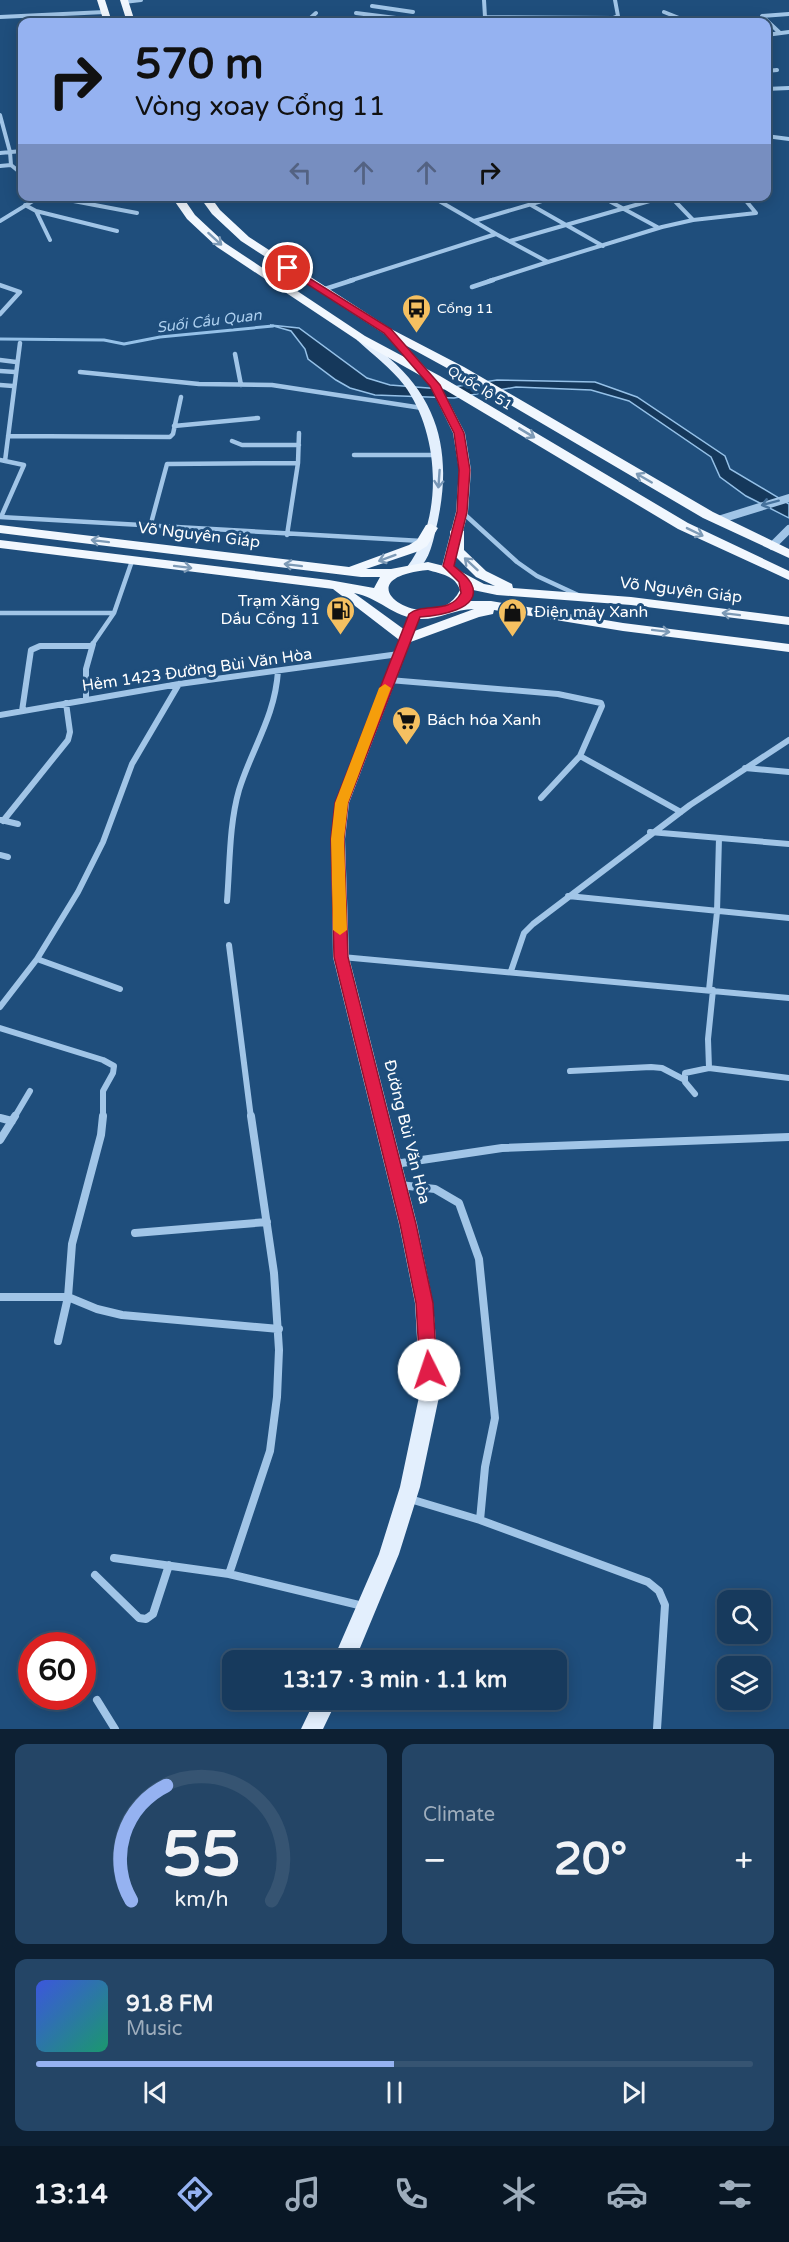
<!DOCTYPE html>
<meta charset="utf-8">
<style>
:root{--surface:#173a5d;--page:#244566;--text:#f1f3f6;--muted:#9eadbc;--line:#365472;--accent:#95b2f1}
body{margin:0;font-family:"Varela Round",sans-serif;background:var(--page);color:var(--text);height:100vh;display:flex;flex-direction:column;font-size:22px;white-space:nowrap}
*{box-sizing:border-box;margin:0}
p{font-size:20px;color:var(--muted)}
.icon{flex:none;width:33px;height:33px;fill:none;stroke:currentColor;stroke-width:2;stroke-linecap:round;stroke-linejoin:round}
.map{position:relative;height:1729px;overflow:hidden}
.side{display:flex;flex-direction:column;gap:15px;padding:15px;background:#0d2033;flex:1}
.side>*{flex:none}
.hud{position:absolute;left:18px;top:18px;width:753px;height:183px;border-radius:12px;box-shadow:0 3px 15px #0003,0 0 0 2px var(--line);background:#95b2f1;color:#111;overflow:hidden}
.controls{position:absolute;left:717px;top:1590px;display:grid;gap:12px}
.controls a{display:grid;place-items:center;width:54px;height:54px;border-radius:12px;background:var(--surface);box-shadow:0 3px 15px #0003,0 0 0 2px var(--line);font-size:30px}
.speed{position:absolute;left:18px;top:1632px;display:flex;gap:12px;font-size:30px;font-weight:700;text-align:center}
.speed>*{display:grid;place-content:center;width:78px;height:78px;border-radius:50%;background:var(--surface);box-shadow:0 3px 15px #0003,0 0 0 2px var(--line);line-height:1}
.speed .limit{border:9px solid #d22;background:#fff;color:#111}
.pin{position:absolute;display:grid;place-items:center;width:51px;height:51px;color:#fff;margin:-26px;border:3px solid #fff;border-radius:50%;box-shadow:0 2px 6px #0007}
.me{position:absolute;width:66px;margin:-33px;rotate:356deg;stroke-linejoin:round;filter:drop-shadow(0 0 4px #0008)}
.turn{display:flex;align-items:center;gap:21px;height:126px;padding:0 18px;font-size:27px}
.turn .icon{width:78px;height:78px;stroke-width:2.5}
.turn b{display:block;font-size:42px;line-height:51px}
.lanes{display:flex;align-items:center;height:57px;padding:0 18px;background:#0003;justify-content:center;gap:30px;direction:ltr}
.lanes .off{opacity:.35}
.big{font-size:45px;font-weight:700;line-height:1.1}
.side .widget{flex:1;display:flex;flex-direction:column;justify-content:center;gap:9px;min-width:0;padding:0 21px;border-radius:12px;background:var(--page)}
.side .dial{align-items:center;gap:0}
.dial svg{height:156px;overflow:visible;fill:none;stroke:var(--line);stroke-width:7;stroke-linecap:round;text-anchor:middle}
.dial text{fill:var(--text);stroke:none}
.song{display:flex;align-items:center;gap:18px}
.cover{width:72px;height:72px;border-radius:9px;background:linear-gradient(135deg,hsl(230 70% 55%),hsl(160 70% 35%))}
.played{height:6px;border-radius:3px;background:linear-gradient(90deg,var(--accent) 50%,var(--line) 50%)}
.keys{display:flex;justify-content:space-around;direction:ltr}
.heat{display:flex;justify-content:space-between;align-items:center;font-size:33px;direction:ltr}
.side .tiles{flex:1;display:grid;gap:15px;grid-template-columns:1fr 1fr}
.widget:last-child{grid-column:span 2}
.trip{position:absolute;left:222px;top:1650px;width:345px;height:60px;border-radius:12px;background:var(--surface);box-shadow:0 3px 15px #0003,0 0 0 2px var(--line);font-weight:700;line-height:60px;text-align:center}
.tab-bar{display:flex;height:96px;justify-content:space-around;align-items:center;background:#091725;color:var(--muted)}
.tab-bar .icon{width:42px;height:42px}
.tab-bar .on{color:var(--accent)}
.tab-bar b{font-size:27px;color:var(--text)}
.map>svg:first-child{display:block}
.water{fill:#15385b;stroke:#95c1e8;stroke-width:1.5}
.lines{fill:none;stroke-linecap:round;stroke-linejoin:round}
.stream{stroke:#95c1e8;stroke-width:3}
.minor-far3{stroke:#a1c5e7;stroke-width:4}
.minor-far2{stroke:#a1c5e7;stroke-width:4.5}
.minor-far1{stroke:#a1c5e7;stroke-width:6}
.minor{stroke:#a1c5e7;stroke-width:8}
.tertiary{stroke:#a1c5e7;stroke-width:8}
.primary{fill:#e3effd;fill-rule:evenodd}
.trunk{fill:#f1f7fe;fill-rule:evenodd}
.oneway{stroke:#7d9ab6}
.oneway2{stroke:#7796b6}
.oneway3{stroke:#46729c}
.route{fill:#e11d48;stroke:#92132f;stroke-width:1.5}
.slow{fill:#f59e0b}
.labels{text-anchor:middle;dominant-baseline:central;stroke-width:6;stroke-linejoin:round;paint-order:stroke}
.far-poi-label{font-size:14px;fill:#fff;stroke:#1f4e7c;text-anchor:start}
.far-street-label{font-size:14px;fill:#fff;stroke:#1f4e7c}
.far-water-label{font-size:15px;font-style:italic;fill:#accfef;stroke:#1f4e7c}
.street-label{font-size:16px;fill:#fff;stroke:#1f4e7c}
.poi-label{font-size:16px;fill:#fff;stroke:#1f4e7c;text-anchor:start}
</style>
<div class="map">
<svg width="789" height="1729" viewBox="0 0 789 1729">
<rect width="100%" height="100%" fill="#1f4e7c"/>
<path class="water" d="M270,325L299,328L367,378L390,385L441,389L497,380L595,382L637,397L725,456L730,469L789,504V518L746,496L720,477L711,457L629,401L591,390L516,387L454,398L375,395L350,388L336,380L308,359L305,349L291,331Z"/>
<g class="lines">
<path class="stream" d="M0,339L104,340L124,344L160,337L273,326"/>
<path class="minor-far3" d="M484,0L485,17L613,18L618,16L615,0
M124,2L141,0
M372,6L413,12
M664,12L689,22
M356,13L404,19
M0,17L105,12
M306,22L316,13
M780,33L762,16L789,14
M766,35L789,32
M766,71L777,70
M766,89L789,88
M0,115L10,152L11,165L22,174
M766,136L789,139
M0,153L22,151
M0,166L11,165
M47,196L137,213
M600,196L659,228
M670,196L693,220
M434,198L496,234
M25,205L36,211L50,240
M531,205L603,246
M36,211L117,231
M0,221L41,196
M474,221L559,196
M510,241L667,196
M349,281L496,234L548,262L662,227L693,220L756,213L742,196
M489,281L548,262"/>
<path class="minor-far2" d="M0,285L20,292L0,314
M472,287L493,280
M322,290L353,280
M235,354L241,385
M0,360L16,362
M0,371L15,372
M80,372L199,384L272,385L422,408
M0,385L13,386
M174,426L258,418
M8,436L170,437L173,434L181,397
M232,441L242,445H299
M354,455H437
M0,460L24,465L1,517
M5,461L20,343
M298,463L299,433
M462,512L517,562L537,576L578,595
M0,517L422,541
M150,527L167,464L298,463L287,535
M0,613H114
M92,645L114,613L132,561"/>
<path class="minor-far1" d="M389,680L558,694L601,703L602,706L580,756L681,812
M86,700V669L93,644
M22,711L31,650L40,646H92
M0,715L179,684L399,654
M745,768L789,772
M541,798L580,756
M1,820L18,824
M3,821L68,740L70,732L66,703
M650,832L789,844
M0,855L8,857
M568,896L789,918
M227,901C230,864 229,825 239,790C252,748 275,717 278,671
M229,945L251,1118
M342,957L789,998
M37,959L120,989
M511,971L524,933L533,924L690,805L789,740
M709,990L717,912L719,838
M713,990L708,1039L709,1068L789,1078
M0,1007L37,959L78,892L103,842L132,764L179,684
M0,1028L103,1060L114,1066L113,1073L103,1091V1118
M570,1071L651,1067L662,1068L683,1079
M695,1094L685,1082V1073L709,1068
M14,1118L30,1091"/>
<path class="minor" d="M251,1116L274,1273L279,1350L277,1397L270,1451L229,1574L363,1606
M0,1118L12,1121
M0,1140L15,1116
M395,1164L502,1148L789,1137
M400,1185L435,1189L459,1203L479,1259L495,1418L485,1467L480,1520
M135,1233L267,1222
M0,1297H68L97,1309L122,1315L279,1329
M58,1341L68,1297L72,1244L101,1135L103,1116
M410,1499L480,1520L648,1582L659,1591L665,1605L657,1729
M114,1558L229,1574
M95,1575L139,1618L146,1619L153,1614L169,1565
M97,1700L115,1729"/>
<path class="tertiary" d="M718,520L789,498
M772,546L789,529"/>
<path class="primary" d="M387,328L391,329L439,383L465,433L471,470L468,512L454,566L458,572L456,575H448L442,566L456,512L459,470L453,433L430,386L382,331Z
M361,335C371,338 381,350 389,358C445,406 452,465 435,533C432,546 427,567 413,571L407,567C444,519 440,433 404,385C391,368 373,355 357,340V336Z
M415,610L421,614L349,803L345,839L349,957L417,1224L433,1303L440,1392L420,1487L399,1554L355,1660H333L379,1554L400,1487L420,1392L415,1303L399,1224L333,957L331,839L335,803L409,614Z
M315,1700H337L323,1729H301Z"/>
<path class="trunk" d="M97,0H105L112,22H104Z
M120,0H128L135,22H127Z
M171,196H182L195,215L225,243L365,336L440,376L688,523L789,571V580L678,529L432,382L357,340L217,247L187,219Z
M199,196H210L220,210L249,237L391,329L464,367L713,512L789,549V558L703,518L456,373L383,333L241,241L212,214Z
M431,524L438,528L427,546L419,551L366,569H391L428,562L456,569L484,584L495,586L476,577L450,551V531L457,527L464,531V550L486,571L512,584L513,588L631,597L789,617V625L631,605L497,595L473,590L468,601H491L623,623L789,644V652L623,631L494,610L493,614L479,617L405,644L400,643L398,639L333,589L0,548V540L329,580L374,588L380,577H361L0,533V525L349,567L409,545L417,540L426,525ZM428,570C441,574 455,575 460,590C434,642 334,579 428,570ZM354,593C378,597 393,617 419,619C438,620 455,609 474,609L409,633Z"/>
</g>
<defs><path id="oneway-shaft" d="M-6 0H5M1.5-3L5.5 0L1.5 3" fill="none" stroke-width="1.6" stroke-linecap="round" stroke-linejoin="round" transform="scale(1.5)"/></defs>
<g class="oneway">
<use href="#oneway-shaft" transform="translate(215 239) rotate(42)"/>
<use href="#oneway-shaft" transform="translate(527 433) rotate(31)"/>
<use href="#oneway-shaft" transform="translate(644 478) rotate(-150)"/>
<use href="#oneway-shaft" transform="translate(695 532) rotate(26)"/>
<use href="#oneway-shaft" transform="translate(100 541) rotate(-173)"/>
<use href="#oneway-shaft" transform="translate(387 558) rotate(160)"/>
<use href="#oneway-shaft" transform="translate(471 564) rotate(-137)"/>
<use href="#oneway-shaft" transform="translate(293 565) rotate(-173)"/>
<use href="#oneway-shaft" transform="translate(183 567) rotate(7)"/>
<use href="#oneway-shaft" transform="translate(731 614) rotate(-173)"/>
<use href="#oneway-shaft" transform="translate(661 631) rotate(7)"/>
</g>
<use class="oneway2" href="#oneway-shaft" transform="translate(439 479) rotate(94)"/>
<use class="oneway3" href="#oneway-shaft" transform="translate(770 503) rotate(165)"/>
<path class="route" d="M288,265L391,329L440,385L464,433L470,470L467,512L454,566C460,571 467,576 471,583C485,610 435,616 420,617L348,803L344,839L348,957L416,1224L433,1303L437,1370L435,1375L429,1377L422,1375L420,1370L416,1303L400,1224L334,957L331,839L335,803L409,614C423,602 450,615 461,593L459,582L443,566L457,512L459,470L454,433L430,386L384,333L285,270L283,268Z"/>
<path class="slow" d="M385,684L391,688L348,803L344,839L347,930L340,935L333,930L331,839L335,803L379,688Z"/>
<defs>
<symbol id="bus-pin" viewBox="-11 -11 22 30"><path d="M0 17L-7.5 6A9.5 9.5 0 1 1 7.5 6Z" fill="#f5c061" stroke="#1f4e7c"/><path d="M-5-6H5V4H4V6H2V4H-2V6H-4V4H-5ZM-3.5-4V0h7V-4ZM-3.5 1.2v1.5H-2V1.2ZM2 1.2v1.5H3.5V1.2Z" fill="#111"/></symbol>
<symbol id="fuel-pin" viewBox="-11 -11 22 30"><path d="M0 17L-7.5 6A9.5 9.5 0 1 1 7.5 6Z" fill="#f5c061" stroke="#1f4e7c"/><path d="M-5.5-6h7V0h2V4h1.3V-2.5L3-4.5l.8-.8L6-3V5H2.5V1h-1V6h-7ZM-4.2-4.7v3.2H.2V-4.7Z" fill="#111"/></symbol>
<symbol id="shop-pin" viewBox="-11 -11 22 30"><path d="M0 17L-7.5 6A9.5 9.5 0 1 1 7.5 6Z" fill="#f5c061" stroke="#1f4e7c"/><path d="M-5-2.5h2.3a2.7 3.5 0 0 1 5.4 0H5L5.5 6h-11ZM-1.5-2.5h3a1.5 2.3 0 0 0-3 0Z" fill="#111"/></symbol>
<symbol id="supermarket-pin" viewBox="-11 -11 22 30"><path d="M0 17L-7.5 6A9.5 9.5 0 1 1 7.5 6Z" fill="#f5c061" stroke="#1f4e7c"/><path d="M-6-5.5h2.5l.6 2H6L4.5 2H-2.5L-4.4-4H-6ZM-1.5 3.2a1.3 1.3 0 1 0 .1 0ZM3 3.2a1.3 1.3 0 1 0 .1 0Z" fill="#111"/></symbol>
</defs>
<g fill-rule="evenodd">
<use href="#bus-pin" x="400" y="292" width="33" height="45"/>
<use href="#fuel-pin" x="324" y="594" width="33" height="45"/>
<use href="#shop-pin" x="496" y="596" width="33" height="45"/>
<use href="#supermarket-pin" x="390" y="704" width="33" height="45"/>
</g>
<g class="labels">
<g class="far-poi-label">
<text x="437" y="308">Cổng 11</text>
</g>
<g class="far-street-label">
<text transform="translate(480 388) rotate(31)">Quốc lộ 51</text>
</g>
<g class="far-water-label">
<text transform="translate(209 321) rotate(-7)">Suối Cầu Quan</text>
</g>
<g class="street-label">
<text transform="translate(199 535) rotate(7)">Võ Nguyên Giáp</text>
<text transform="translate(681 590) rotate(7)">Võ Nguyên Giáp</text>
<text transform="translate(197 670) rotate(-8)">Hẻm 1423 Đường Bùi Văn Hòa</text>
<text transform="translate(407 1132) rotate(76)">Đường Bùi Văn Hòa</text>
</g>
<g class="poi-label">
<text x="320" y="601" text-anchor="end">Trạm Xăng<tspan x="320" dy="18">Dầu Cổng 11</tspan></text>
<text x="534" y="612">Điện máy Xanh</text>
<text x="427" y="720">Bách hóa Xanh</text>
</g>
</g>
</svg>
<div class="controls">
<a><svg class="icon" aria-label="search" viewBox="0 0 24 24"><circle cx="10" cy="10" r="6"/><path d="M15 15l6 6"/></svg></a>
<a><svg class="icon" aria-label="layers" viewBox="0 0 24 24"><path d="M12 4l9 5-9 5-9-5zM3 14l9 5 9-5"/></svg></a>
</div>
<div class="speed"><div class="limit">60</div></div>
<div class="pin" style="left:288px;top:268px;background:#d93025"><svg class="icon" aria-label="arrive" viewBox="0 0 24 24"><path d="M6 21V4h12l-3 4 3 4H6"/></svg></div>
<svg class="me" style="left:429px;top:1370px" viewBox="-20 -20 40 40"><circle r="19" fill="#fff"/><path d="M0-13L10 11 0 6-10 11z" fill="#e11d48"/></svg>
<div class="trip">13:17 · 3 min · 1.1 km</div>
<div class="hud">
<div class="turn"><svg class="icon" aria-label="right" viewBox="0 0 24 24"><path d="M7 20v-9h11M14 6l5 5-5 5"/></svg><div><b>570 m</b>Vòng xoay Cổng 11</div></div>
<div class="lanes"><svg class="icon off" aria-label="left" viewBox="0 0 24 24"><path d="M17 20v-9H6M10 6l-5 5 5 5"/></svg><svg class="icon off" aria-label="ahead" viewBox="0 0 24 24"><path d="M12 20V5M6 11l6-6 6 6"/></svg><svg class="icon off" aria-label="ahead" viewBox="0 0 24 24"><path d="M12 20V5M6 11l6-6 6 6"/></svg><svg class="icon" aria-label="right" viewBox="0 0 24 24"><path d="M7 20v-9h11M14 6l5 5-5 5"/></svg></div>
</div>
</div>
<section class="side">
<div class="tiles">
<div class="widget dial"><svg viewBox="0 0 100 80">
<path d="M14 69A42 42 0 1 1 86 69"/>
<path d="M14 69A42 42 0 0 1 32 10" stroke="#95b2f1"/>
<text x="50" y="56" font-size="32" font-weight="700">55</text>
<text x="50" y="72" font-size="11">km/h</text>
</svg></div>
<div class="widget"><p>Climate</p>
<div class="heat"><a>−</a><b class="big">20°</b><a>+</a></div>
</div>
<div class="widget">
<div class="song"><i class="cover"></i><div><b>91.8 FM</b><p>Music</p></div></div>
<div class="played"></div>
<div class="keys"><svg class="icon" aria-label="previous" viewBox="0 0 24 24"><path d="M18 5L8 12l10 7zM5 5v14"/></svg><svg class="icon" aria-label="pause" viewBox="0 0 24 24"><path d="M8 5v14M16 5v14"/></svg><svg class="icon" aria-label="next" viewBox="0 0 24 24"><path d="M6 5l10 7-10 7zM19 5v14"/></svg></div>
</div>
</div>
</section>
<nav class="tab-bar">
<b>13:14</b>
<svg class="icon on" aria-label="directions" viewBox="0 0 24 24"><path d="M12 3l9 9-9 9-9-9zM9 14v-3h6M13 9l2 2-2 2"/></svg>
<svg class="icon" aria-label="music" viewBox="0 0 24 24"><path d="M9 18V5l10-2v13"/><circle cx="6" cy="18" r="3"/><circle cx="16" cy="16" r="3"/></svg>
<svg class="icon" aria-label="phone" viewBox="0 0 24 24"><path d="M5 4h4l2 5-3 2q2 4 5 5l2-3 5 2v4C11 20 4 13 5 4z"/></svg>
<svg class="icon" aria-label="climate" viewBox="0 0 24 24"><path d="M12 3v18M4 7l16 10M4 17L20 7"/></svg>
<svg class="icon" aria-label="car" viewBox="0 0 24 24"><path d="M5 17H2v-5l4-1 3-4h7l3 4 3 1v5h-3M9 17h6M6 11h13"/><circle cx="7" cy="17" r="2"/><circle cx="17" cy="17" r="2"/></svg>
<svg class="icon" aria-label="filters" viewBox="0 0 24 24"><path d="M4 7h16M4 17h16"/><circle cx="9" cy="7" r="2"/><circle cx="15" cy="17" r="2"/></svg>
</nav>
